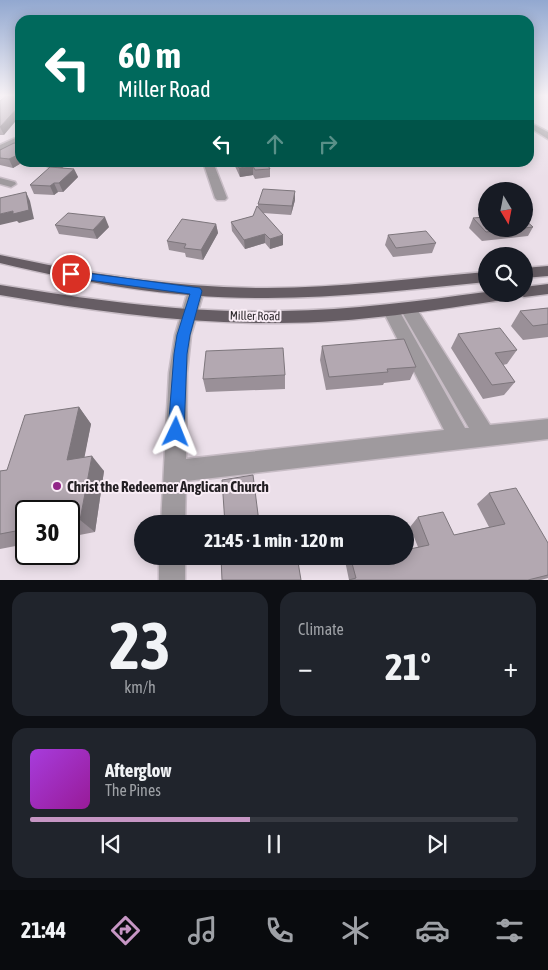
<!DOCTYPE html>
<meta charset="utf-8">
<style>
:root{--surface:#171b24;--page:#20242c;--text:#f1f3f6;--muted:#9ea1a6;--line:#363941;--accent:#c696c4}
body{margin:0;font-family:"Asap Condensed",sans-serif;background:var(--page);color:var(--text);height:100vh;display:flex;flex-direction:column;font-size:19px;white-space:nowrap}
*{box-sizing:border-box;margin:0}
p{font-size:16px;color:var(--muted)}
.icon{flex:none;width:28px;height:28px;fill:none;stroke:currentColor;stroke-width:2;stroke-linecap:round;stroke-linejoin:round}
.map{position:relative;height:580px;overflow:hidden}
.panel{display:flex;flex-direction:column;gap:12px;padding:12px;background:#0d0f14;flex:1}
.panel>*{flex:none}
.top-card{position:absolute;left:15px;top:15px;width:519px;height:152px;border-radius:15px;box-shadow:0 2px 12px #0003;background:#00695c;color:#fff;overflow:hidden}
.needle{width:32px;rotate:170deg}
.tools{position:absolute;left:478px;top:182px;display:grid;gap:10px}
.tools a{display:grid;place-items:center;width:55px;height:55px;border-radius:50%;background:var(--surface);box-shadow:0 2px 12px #0003;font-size:25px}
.speed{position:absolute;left:15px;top:500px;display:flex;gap:10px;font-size:25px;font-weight:700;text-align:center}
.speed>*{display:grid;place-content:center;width:65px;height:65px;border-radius:50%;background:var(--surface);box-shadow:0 2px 12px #0003;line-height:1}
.speed .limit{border:2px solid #111;border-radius:8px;background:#fff;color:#111}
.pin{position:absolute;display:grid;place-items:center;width:42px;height:42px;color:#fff;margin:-21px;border:2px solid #fff;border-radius:50%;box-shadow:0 1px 5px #0007}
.me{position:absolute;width:55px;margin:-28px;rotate:2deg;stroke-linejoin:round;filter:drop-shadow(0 0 4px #0008)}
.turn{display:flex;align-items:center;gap:18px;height:105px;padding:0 20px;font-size:22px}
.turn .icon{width:65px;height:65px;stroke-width:2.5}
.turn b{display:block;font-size:35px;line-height:42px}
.lanes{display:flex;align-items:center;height:48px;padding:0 20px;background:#0003;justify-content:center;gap:25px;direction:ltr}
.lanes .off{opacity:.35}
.big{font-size:38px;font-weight:700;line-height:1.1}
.panel .widget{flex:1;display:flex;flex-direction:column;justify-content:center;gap:8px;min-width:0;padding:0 18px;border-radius:15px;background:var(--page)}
.panel .dial{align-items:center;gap:0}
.dial b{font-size:65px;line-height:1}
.song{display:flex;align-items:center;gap:15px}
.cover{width:60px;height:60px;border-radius:8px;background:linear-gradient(135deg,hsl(280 70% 55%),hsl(300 70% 35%))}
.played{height:5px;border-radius:2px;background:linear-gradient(90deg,var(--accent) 45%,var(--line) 45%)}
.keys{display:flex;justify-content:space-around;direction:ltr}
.heat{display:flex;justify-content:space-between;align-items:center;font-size:28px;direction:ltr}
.panel .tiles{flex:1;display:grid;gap:12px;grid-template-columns:1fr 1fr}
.widget:last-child{grid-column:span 2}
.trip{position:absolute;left:134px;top:515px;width:280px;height:50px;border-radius:25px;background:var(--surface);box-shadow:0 2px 12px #0003;font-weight:700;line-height:50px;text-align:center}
.tabs{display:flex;height:80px;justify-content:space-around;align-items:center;background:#090b0e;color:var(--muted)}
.tabs .icon{width:35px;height:35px}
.tabs .on{color:var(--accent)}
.tabs b{font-size:22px;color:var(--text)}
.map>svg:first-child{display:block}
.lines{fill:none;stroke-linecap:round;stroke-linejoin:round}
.minor-casing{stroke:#c7bcc5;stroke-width:3}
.major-casing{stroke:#c7bcc5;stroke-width:3}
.minor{fill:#9f9a9e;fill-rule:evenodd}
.major{fill:#665d64;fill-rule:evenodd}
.wall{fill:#9a9098}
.shaded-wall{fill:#7d767c}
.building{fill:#b3a8b1;stroke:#7d767c}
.route{fill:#1a73e8;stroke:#114b97}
.poi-dot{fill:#922588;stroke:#f9edf6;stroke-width:2}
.labels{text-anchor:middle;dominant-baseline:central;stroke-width:4;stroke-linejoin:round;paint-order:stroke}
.street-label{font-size:12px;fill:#231f23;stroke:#f9edf6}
.near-poi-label{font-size:15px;font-weight:bold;fill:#231f23;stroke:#f9edf6;text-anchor:start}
</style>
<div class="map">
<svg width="548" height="580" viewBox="0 0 548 580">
<rect width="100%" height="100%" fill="#ebdfe9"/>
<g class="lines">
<defs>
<path id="minor" d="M529,122L548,132V139L529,127Z
M20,136V142L0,151V145Z
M203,162H213L227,198L225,200H217L215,198Z
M0,178L15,182L16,184L11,187L0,184Z
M196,286L201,287L204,291L191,335L187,373L186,459L444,430L382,309L384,305H396L465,428H469L399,307L401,303H413L490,425L548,419V439L186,481L185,524H161L169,373L175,335L188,291L191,287Z
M159,556H185V580H159Z"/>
<path id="major" d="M0,255C88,274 177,288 267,288C340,288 413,278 486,272V282C414,289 340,298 267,298C177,299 88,284 0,263Z
M548,266V276L524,278V268Z
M548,284V294L524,297L517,294H524V287Z
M0,285C93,300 188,314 283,311C351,310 419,301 486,292V294H518L515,298L510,299C434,310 357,323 279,323C185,324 93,311 0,295Z"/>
</defs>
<use href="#minor" class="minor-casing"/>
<use href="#major" class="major-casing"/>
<use href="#minor" class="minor"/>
<use href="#major" class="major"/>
</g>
<path class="wall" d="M0,101L4,135H0Z
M20,144V162H23L13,168L0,165V150Z
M24,162H71L62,168L74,169L78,177L63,192H58L54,195L34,194L30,185L50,168Z
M233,162H266L270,169V177L255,179L253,175L240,177Z
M295,200L291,215L263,213L283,245L270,249L265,243L245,249L232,231L231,222L253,216L258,207V204Z
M473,218L486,229H524V219L533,227L528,236L482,241L469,228Z
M216,224L218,233L203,260L186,257L185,253L169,250L167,241Z
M55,225L109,227L97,239L59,234Z
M388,235L436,243L432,253L393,257L385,245Z
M548,308V337L523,340L511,326L520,311Z
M458,334L517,350L507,364L503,365L515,382L504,395L483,399L451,348Z
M322,346L416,367L410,380L384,383L383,385L326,390L320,360Z
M285,375V389L206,392L203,379Z
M79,407L91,424L84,457L104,471L95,532L69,537V511H26V544L0,549V471L7,470Z
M489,493L548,543V578L541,580H349L344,556H405L418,547L410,527L418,517L454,535L489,527L477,504Z"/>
<path class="shaded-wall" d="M20,105V116L4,135L0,127Z
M19,154L20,162H23L13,168L9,159Z
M55,162H71L59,170Z
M253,166V175L240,177L239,168Z
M74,169L78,177L63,192L59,183Z
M54,183L58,192L54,195L50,186Z
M295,191V200L291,215L292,206Z
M26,192L30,201L34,219L19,223L17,221L0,225V214L13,211Z
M105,217L109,227L97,239L93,230Z
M216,224L218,233L203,260L201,250Z
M265,234V243L245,249L244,240Z
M283,235V245L270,249V239Z
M79,407L91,424L81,475L67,460Z
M92,456L104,471L95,532L80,520Z"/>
<path class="building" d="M6,96H20V105L0,127V101Z
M14,143L20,144V154L9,159L0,158V150Z
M236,162H266L270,169L255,170L253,166L239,168Z
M50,167L74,169L59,183H54L50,186L30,185Z
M263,189L295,191L292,206L258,204Z
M26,192L29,210L13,214V211L0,214V198Z
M257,206L283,235L270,239L265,234L244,240L231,222L253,216Z
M68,213L105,217L93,230L55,225Z
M486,217V229H516L486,232L473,218Z
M182,219L216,224L201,250L184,248L186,244L167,241Z
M524,219L533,227L524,228Z
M426,231L436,243L396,248L388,235Z
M548,308V324L533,326L520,311Z
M500,328L517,350L495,353L515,382L492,385L458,334Z
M404,339L416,367L387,369L388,372L329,377L322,346Z
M283,348L285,375L203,379L206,351Z
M79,407L67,460L92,456L80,520L69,522V511H26V529L0,534V471L7,470L25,415Z
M253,475L259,522L250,524H225L222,480Z
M516,488L548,543V575L528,580H349L356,578L350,556H405V550L429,545L418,517L443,512L454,535L505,524L489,493Z
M227,556H297L301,580H222L221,557Z"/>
<linearGradient id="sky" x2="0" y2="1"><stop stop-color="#92a8d0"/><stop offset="0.54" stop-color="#f6f1f5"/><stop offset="1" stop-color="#f6f1f5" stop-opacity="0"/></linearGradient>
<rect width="548" height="177" fill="url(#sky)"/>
<path class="route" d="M71,271L200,288L202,291L190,335L187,354L184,432L182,437L176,439L171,437L168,432L174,354L177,335L190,294L67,277L65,274Z"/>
<circle class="poi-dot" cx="57" cy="486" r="5"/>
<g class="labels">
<g class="street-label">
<text transform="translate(255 316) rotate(1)">Miller Road</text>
</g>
<g class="near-poi-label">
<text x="67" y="486">Christ the Redeemer Anglican Church</text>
</g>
</g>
</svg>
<div class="tools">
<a><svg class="needle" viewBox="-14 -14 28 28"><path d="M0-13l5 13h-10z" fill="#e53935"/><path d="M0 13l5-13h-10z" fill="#9ea1a6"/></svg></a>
<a><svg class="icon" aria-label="search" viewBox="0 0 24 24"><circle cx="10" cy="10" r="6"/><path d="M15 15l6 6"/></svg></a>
</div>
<div class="speed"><div class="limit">30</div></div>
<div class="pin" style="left:71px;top:274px;background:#d93025"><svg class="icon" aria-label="arrive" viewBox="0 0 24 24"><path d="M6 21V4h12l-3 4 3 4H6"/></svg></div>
<svg class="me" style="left:176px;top:432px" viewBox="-20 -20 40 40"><path d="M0-17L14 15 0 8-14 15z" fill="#1a73e8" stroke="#fff" stroke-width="4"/></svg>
<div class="trip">21:45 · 1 min · 120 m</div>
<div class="top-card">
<div class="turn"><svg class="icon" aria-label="left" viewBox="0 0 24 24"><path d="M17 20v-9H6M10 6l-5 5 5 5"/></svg><div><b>60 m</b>Miller Road</div></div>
<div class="lanes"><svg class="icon" aria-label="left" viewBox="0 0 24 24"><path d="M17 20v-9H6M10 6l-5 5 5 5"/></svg><svg class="icon off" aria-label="ahead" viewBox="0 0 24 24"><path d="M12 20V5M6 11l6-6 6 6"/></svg><svg class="icon off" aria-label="right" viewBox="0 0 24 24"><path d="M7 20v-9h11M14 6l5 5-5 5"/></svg></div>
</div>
</div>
<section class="panel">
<div class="tiles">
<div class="widget dial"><b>23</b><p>km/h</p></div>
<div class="widget"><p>Climate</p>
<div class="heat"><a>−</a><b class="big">21°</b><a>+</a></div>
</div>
<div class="widget">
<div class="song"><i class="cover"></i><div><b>Afterglow</b><p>The Pines</p></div></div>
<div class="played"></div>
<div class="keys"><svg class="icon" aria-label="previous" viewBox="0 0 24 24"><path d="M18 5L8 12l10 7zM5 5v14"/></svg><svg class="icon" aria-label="pause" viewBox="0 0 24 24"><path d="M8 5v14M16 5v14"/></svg><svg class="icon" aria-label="next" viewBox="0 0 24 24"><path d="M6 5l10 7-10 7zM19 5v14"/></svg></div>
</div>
</div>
</section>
<nav class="tabs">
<b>21:44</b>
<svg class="icon on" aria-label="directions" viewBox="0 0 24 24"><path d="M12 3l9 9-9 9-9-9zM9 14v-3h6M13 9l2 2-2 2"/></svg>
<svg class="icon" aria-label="music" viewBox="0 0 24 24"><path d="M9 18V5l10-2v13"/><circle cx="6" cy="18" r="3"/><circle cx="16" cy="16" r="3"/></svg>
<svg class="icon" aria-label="phone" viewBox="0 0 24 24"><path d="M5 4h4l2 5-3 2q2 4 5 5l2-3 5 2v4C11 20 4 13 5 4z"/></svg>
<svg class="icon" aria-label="climate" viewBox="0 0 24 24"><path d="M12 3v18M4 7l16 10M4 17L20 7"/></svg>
<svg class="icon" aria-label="car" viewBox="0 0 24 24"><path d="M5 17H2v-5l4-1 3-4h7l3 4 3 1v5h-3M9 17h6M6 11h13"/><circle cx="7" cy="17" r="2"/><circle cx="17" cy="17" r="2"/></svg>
<svg class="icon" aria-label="filters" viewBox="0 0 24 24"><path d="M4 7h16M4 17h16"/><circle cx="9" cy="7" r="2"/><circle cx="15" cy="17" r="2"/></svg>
</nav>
